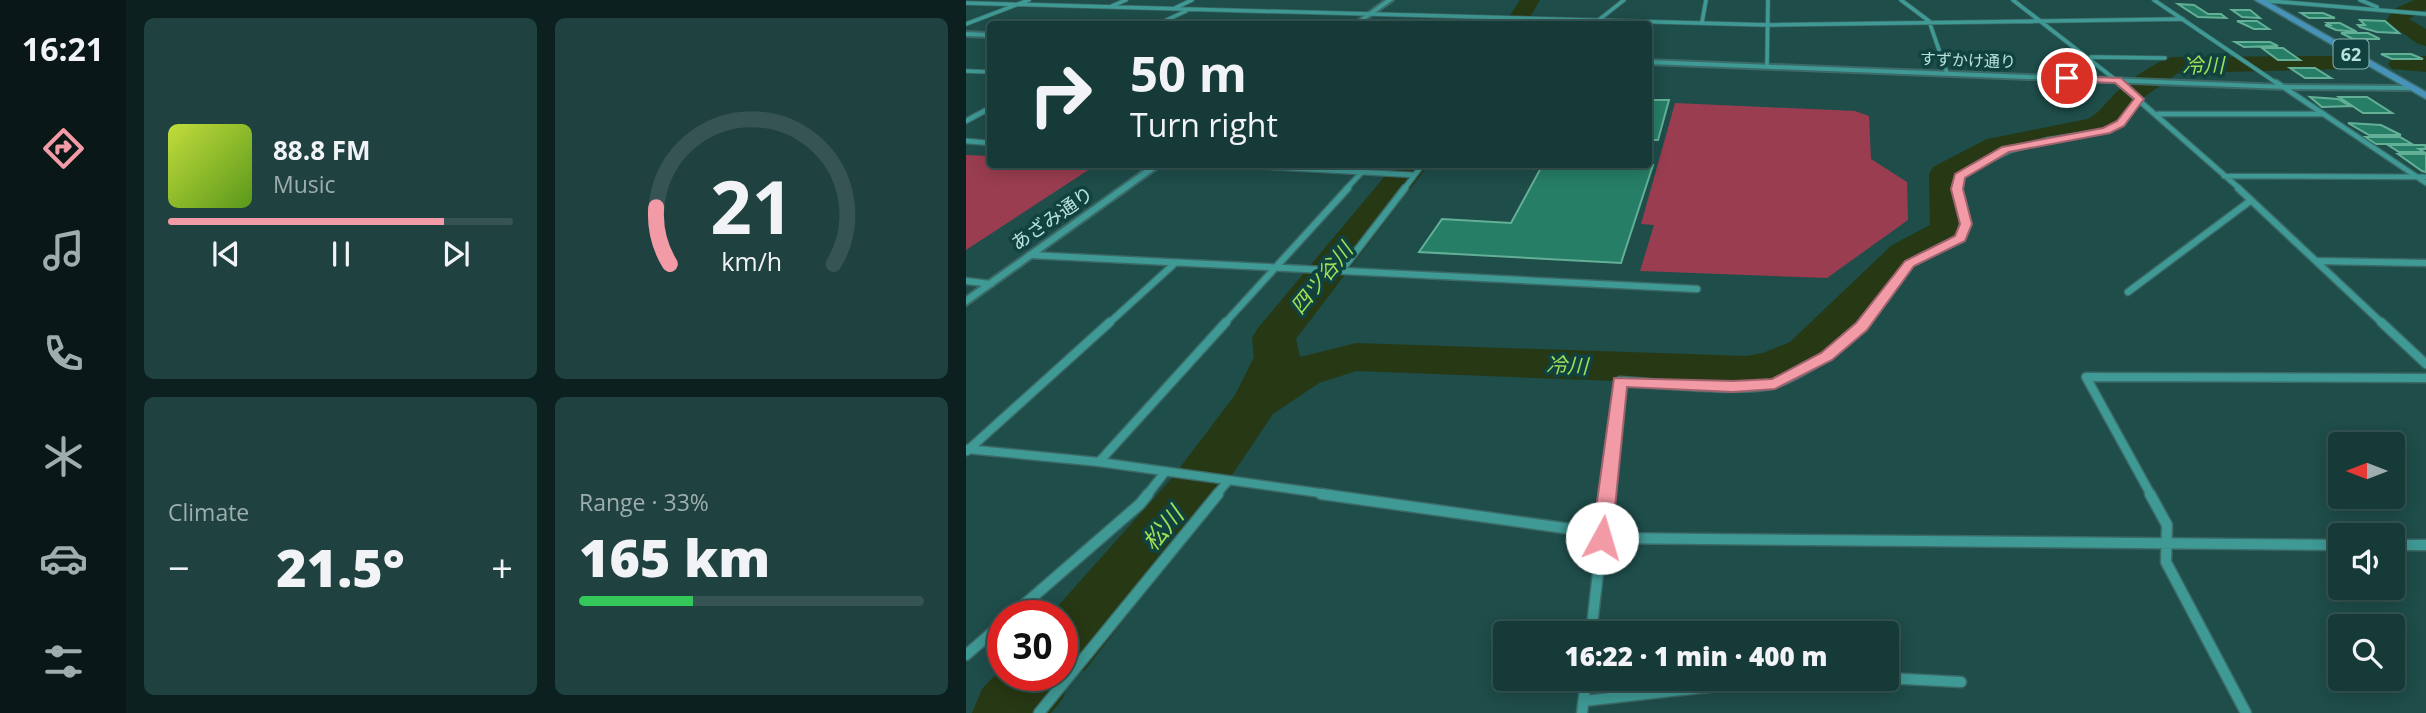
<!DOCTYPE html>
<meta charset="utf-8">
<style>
:root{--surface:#163a38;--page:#1f4140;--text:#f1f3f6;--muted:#9eadae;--line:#355453;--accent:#f39aa7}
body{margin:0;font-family:"Open Sans","Noto Sans JP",sans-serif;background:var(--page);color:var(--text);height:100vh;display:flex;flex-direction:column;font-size:26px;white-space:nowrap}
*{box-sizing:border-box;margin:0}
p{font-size:23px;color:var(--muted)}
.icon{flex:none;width:38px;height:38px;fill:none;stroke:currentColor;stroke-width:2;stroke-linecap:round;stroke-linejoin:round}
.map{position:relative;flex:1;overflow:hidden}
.details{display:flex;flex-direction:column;gap:18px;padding:18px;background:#0c201f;width:840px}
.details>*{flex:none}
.top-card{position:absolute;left:21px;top:21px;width:665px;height:147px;border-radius:7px;box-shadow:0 4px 18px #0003,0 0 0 2px var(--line);background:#163a38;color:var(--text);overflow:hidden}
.needle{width:46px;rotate:270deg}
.buttons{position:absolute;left:1362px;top:432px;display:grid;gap:14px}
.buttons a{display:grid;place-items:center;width:77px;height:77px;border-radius:7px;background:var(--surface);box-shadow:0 4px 18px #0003,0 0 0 2px var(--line);font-size:35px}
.speed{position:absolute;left:21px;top:600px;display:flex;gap:14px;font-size:35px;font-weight:700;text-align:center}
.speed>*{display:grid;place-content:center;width:91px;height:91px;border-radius:50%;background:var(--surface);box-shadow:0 4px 18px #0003,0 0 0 2px var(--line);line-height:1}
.speed .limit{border:10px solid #d22;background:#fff;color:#111}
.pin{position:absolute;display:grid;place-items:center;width:60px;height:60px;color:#fff;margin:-30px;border:4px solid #fff;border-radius:50%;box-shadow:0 2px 7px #0007}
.me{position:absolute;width:77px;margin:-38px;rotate:6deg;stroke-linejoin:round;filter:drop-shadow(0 0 5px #0008)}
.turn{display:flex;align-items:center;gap:24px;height:147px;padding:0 28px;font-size:32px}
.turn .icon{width:91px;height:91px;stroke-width:2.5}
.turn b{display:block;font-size:49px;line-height:60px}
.big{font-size:52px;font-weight:800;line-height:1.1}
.details .card{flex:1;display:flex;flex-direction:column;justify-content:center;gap:10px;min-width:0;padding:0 24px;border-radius:10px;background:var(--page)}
.details .dial{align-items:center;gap:0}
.dial svg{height:182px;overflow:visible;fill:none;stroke:var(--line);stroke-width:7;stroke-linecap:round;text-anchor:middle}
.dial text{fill:var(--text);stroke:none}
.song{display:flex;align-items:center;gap:21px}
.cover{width:84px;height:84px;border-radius:10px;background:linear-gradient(135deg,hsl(70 70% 55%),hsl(90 70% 35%))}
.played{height:7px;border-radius:4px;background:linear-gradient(90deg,var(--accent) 80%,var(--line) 80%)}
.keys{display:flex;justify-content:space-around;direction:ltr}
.heat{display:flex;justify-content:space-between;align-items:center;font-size:38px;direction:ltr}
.charge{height:10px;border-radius:5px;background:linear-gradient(90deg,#34c759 33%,var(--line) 0)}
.details .tiles{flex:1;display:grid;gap:18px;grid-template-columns:repeat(2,1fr)}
.trip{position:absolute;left:527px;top:621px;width:406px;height:70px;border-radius:7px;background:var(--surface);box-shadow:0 4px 18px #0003,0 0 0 2px var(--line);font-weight:800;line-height:70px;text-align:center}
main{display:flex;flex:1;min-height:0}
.tab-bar{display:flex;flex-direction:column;width:126px;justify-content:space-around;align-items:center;background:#091716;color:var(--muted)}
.tab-bar .icon{width:49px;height:49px}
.tab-bar .on{color:var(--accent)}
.tab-bar b{font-size:32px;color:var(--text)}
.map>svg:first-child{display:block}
.green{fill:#9a3d50}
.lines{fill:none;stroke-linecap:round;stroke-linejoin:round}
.river{fill:#273814;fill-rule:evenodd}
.building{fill:#267e66;stroke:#64b097;stroke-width:2}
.minor-far4-casing{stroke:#3b6a68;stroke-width:5}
.minor-far3-casing{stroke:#3b6a68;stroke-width:7}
.minor-far2-casing{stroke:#3b6a68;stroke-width:9}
.minor-far1-casing{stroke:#3b6a68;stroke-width:11}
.minor-casing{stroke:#3b6a68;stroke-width:13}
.tertiary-casing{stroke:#3b6a68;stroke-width:4}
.primary-casing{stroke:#3b6a68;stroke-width:3}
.minor-far4{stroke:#3f9994;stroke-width:3.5}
.minor-far3{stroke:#3f9994;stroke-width:4.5}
.minor-far2{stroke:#3f9994;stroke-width:6}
.minor-far1{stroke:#3f9994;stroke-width:8}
.minor{stroke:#3f9994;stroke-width:10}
.tertiary{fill:#3f9994;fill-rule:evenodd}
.primary{fill:#4792b8;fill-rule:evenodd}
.route{fill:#f39aa7;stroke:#9e646d;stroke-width:2}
.labels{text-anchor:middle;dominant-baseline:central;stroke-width:7;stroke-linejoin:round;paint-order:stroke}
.far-street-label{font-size:16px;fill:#b9e2de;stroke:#114240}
.shield{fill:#114240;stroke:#87b2af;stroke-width:2}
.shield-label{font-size:18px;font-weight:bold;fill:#b9e2de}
.street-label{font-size:19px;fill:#b9e2de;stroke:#114240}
.water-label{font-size:21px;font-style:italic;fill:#9fdf54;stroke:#114240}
.near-water-label{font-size:24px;font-style:italic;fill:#9fdf54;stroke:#114240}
</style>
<main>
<nav class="tab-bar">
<b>16:21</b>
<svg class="icon on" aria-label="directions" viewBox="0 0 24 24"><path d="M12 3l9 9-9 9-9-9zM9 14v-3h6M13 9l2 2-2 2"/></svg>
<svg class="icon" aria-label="music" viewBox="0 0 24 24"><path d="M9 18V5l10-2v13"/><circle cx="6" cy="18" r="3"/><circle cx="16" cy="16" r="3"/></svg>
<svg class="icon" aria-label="phone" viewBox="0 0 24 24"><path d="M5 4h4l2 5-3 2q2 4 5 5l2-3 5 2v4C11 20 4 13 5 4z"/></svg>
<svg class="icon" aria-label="climate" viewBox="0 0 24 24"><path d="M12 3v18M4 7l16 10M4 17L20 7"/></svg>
<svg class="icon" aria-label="car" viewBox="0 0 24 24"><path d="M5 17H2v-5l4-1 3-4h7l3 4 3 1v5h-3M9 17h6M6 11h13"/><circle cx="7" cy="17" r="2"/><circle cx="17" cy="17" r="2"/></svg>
<svg class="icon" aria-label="filters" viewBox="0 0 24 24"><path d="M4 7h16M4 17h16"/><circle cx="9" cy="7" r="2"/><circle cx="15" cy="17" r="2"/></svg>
</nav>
<section class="details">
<div class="tiles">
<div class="card">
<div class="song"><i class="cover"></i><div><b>88.8 FM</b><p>Music</p></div></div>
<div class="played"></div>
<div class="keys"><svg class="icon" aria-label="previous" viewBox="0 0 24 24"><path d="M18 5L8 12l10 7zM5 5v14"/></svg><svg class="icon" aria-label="pause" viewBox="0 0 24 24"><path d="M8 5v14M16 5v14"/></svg><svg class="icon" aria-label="next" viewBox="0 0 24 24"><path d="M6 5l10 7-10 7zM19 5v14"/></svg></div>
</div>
<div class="card dial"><svg viewBox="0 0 100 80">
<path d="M14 69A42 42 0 1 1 86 69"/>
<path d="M14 69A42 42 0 0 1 8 44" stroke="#f39aa7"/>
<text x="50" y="56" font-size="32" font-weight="700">21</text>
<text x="50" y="72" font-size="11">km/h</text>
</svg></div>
<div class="card"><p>Climate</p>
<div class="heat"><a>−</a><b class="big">21.5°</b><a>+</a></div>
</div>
<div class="card"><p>Range · 33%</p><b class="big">165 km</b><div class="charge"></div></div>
</div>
</section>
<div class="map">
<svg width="1460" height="713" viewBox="0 0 1460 713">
<rect width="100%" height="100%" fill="#1e4d4a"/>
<path class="green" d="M709,103L889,111L903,116L905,159L941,182L942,220L861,278L674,271L688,225L675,224Z
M0,155L24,156V164L130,165L0,250Z"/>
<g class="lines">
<path class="river" d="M554,0H574L560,24H538Z
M1448,0H1460V10L1443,19L1460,29V46L1452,44L1420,21L1428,9Z
M1371,56L1380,59L1384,64L1380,69L1212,73L1174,100L1150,127L1141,132L1042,153L995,178L1001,224L1000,231L995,239L954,261L856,362L823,376L781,386L390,371L353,383L307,414L244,508L119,670L106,675L97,698L85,713H6L16,689L37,667V676H96V616H83L206,478L269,395L288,357L286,338L292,328L429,164H463L330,339L334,357L390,343L781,356L797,353L824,342L926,245L964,225L963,174L967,167L1021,139L1122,119C1135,112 1143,98 1154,89C1168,77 1189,62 1206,57Z
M1435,56H1460V72L1426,69L1422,64L1426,59Z"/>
</g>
<path class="building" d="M1212,4L1228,5L1242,14H1255L1260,18L1232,17Z
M1266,10H1284L1294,18L1276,17Z
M1335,13H1357L1369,18H1343Z
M1394,20L1419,21L1433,33L1411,32L1394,27L1392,25H1399Z
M1271,21H1291L1303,29H1288Z
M1361,23H1374L1391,32L1370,30L1359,25H1364Z
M1375,33H1402L1414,39H1387Z
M1269,42H1304L1312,46L1278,47Z
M1296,48H1317L1334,60H1312Z
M1415,54H1445L1457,59H1426Z
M1324,68H1349L1365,78H1339Z
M1344,97L1372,99L1384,106L1356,107Z
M1373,97H1401L1426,113H1397Z
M682,100H703L692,140H682Z
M1382,123L1415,125L1435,135H1403Z
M1399,137H1434L1446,144H1410Z
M1422,145H1459L1460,149H1453L1458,152H1433Z
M1432,154H1460V172L1456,171Z
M577,164L687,165L655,263L453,252L476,219L545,223Z"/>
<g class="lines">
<defs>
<path id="minor-far4" d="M935,0L963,21L981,73
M1047,0L1155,84
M1188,0L1312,84
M1292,0L1460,14
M1394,0L1411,7
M0,3L803,25L1217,19
M146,6L160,0
M207,9L226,0
M634,19L658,0
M736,22L740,0
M0,24L63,0
M192,24L220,11
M1125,57L1199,58
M801,66L802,0
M0,71L24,72"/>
<path id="minor-far3" d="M1152,82L1274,189
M1310,82L1460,183
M1192,114H1358
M0,121L24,108
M0,141L24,143
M251,164L448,175
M1258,176L1460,177
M380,189L396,172
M438,189L457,164
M993,189V177L1010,166L1045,150L1082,140L1140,131L1154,123L1173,99"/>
<path id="minor-far2" d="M1272,188L1417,324
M64,255L731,289
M1351,261L1460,263
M375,271L439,188
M0,281L25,284
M1162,292L1284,201
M142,324L208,264
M258,324L382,188
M898,324L944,264L994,238L998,221L993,188"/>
<path id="minor-far1" d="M1415,322L1460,364
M0,449L133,462L368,495
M1,451L144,322
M133,462L260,322
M181,495L199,472
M250,495L262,481
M641,495L654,381C689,383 781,394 811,383C838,373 881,345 899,322
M1185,495L1120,377L1460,378"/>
<path id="minor" d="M355,494L612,530L636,538L1374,545
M1184,494L1201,525L1200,562L1280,713
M1426,545H1460
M45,616L174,504L182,494
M625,634L641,494
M0,655L37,623
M920,678L995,682
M618,701L813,679
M73,713L252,494
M616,713L620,679"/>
<path id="tertiary" d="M420,0H427L393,24H387Z
M0,32L24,33V37L0,36Z
M682,60L1318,85L1446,86L1450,88L1446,90L1318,89L682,64Z
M187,164H197L0,305V297Z"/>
<path id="primary" d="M1289,0H1299L1460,92V99Z"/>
</defs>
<use href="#minor-far4" class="minor-far4-casing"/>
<use href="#minor-far3" class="minor-far3-casing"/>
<use href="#minor-far2" class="minor-far2-casing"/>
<use href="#minor-far1" class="minor-far1-casing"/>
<use href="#minor" class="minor-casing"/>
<use href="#tertiary" class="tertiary-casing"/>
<use href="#primary" class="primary-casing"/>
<use href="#minor-far4" class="minor-far4"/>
<use href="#minor-far3" class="minor-far3"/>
<use href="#minor-far2" class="minor-far2"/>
<use href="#minor-far1" class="minor-far1"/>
<use href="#minor" class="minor"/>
<use href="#tertiary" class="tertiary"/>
<use href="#primary" class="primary"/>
</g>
<path class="route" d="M1098,76L1155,78L1178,99L1158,126L1144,133L1043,152L999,178L997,189L1006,224L999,241L948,266L901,330L866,360L809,389L767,392L661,387L646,538L643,544L636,546L629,544L626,538L648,378L767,381L806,379L855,353L890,323L939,261L989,236L994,224L985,189L989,174L1036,147L1137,128L1151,121L1168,99L1149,83L1101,81L1097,78Z"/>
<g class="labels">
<g class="far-street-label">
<text transform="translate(1002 60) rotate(2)">すずかけ通り</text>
</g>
<rect class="shield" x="1367.5" y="39.5" width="35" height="29" rx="5"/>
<g class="shield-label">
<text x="1385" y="54">62</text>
</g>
<g class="street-label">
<text transform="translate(86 218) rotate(-35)">あざみ通り</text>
</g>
<g class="water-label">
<text transform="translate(1237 65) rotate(-1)">冷川</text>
<text transform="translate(355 278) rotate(-51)">四ツ谷川</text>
<text transform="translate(601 365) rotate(2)">冷川</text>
</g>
<g class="near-water-label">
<text transform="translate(196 528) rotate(-50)">松川</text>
</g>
</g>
</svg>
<div class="buttons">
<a><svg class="needle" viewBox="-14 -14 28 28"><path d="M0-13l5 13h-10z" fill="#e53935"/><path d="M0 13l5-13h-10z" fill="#9eadae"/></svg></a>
<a><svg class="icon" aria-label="sound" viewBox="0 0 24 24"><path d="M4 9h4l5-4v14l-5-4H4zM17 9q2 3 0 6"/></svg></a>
<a><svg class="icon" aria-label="search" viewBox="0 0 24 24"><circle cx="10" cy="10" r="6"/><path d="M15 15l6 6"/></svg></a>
</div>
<div class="speed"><div class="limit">30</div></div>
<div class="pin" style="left:1101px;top:78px;background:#d93025"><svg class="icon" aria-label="arrive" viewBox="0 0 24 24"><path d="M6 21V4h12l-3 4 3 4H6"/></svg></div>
<svg class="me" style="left:636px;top:538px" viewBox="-20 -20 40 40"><circle r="19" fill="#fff"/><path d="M0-13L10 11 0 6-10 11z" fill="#f39aa7"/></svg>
<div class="trip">16:22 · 1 min · 400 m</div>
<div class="top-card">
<div class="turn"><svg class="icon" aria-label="right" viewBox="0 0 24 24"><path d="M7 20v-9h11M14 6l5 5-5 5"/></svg><div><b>50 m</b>Turn right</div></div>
</div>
</div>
</main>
